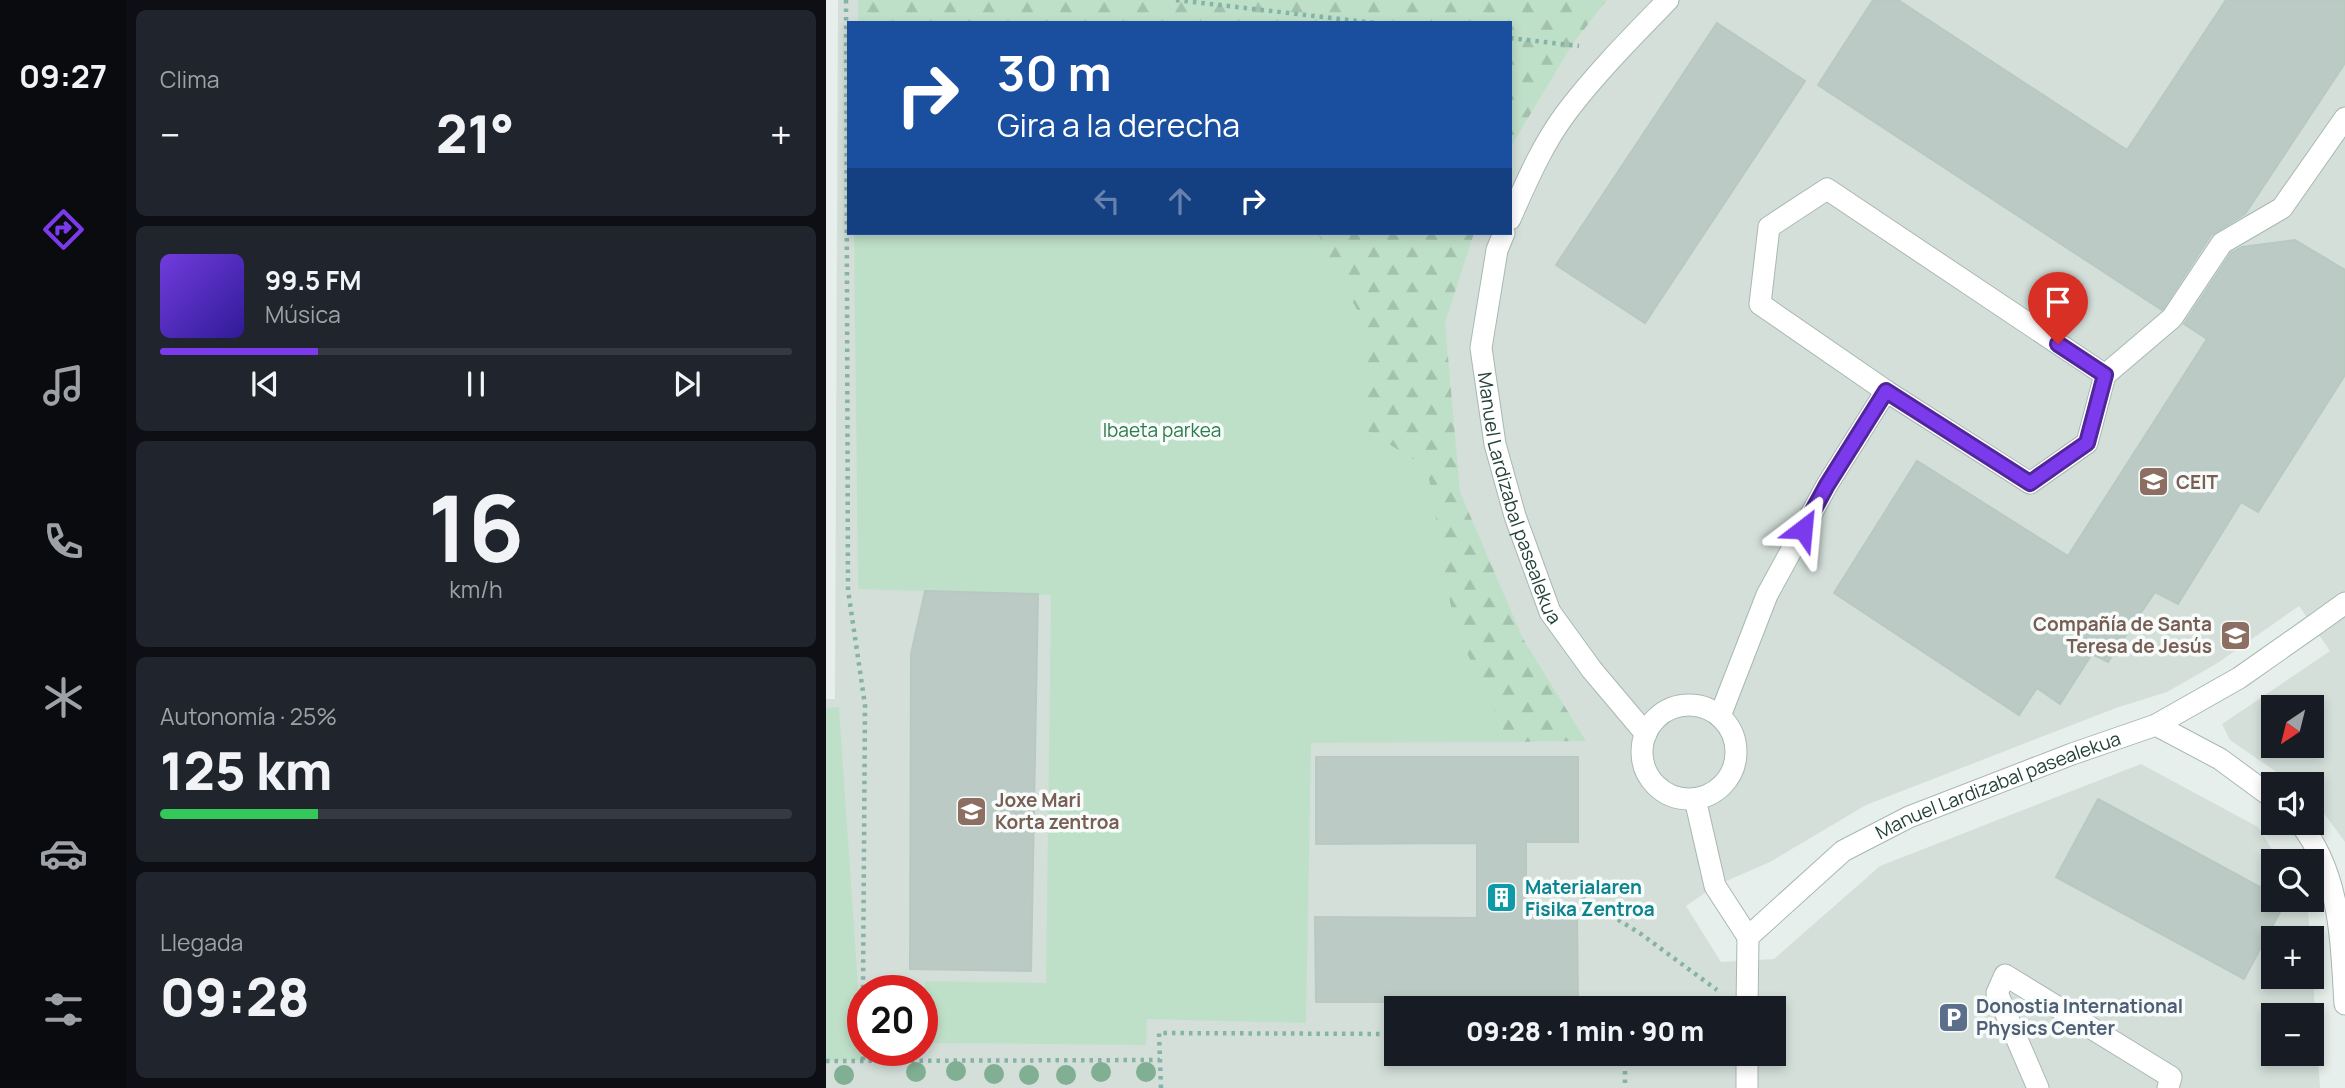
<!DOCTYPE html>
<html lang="es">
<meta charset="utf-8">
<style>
:root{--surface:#171b24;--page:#20242c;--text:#f1f3f6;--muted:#9ea1a6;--line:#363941;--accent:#7c3aed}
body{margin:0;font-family:Manrope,sans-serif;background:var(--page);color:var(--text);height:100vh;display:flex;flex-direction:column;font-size:26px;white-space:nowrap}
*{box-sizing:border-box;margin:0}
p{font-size:23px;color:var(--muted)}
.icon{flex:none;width:38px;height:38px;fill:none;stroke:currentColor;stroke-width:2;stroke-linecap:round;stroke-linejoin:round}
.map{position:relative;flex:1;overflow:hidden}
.side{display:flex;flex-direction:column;gap:10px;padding:10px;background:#0d0f14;width:700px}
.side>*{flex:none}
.top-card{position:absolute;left:21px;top:21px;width:665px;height:214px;border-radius:0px;box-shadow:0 4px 10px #0003;background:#1a4fa0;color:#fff;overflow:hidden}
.needle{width:46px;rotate:215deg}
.controls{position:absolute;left:1435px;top:695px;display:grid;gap:14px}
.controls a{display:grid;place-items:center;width:63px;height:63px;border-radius:0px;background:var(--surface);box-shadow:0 4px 10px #0003;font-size:35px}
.speed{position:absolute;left:21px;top:975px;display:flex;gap:14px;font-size:35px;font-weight:700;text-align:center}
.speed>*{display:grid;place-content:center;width:91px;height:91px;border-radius:50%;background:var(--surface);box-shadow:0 4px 10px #0003;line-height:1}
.speed .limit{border:10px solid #d22;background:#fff;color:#111}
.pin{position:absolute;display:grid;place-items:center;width:60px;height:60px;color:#fff;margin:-72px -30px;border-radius:50% 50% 50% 0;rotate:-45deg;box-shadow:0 0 7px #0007}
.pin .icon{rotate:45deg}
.me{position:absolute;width:77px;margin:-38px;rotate:29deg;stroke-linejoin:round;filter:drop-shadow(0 0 5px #0008)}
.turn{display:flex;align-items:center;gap:24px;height:147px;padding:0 35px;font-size:32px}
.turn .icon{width:91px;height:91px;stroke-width:2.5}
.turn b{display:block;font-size:49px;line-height:60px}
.lanes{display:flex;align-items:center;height:66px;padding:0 35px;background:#0003;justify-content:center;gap:35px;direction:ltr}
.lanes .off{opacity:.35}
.big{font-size:52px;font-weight:800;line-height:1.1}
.side .widget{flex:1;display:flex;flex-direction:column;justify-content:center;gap:10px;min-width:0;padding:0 24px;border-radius:10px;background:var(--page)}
.side .dial{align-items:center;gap:0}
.dial b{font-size:91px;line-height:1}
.song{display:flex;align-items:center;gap:21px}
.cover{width:84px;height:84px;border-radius:10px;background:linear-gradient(135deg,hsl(260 70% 55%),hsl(250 70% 35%))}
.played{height:7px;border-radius:4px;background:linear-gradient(90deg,var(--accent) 25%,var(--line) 25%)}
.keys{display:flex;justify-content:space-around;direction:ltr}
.heat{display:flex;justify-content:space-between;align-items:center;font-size:38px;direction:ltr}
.charge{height:10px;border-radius:5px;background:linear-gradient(90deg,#34c759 25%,var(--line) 0)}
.trip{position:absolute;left:558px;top:996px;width:402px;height:70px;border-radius:0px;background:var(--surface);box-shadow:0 4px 10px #0003;font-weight:800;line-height:70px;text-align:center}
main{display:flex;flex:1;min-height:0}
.tabs{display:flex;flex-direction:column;width:126px;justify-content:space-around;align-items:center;background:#090b0e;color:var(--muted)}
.tabs .icon{width:49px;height:49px}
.tabs .on{color:var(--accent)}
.tabs b{font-size:32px;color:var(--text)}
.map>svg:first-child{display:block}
.built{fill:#d4dfda;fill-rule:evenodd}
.forest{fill:url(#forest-firs)}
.park{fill:#bfe0c8}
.building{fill:#bbcac4;stroke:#b8c9c2;stroke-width:2}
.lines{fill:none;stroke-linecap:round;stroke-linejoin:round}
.lane-casing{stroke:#a8b8b2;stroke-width:23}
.street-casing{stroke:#a8b8b2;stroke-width:23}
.path{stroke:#86b3a5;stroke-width:4.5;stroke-dasharray:3.5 5;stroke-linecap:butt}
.lane{stroke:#fff;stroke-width:21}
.street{stroke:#fff;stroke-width:21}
.tree{fill:#80af93}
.route-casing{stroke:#51269a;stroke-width:18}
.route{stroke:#7c3aed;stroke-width:12}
.labels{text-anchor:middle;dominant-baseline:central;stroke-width:7;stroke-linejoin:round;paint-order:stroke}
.park-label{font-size:19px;fill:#2d7a4b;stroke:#f7fbf9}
.education-label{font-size:19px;font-weight:bold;fill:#785e54;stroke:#f7fbf9;text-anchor:start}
.street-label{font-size:19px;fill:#24423a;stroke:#f7fbf9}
.culture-label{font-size:19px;font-weight:bold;fill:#0d838f;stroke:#f7fbf9;text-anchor:start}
.service-label{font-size:19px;font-weight:bold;fill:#4e5e75;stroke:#f7fbf9;text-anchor:start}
</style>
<main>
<nav class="tabs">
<b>09:27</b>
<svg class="icon on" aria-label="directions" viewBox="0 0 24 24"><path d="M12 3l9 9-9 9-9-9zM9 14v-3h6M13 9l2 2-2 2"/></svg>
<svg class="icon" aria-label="music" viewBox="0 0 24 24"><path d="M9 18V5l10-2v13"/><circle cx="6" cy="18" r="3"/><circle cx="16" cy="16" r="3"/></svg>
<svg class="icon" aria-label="phone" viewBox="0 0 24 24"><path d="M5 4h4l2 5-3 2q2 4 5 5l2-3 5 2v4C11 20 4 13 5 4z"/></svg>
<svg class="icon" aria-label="climate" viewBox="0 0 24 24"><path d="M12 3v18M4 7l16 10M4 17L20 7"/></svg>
<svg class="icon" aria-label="car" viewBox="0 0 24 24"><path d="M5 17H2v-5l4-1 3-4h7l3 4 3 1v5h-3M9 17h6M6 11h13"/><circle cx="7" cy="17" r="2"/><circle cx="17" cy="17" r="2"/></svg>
<svg class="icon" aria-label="filters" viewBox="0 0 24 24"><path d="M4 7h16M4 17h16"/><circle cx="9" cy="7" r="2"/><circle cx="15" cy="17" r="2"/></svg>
</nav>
<section class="side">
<div class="widget"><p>Clima</p>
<div class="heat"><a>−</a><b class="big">21°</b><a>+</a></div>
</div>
<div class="widget">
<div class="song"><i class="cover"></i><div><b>99.5 FM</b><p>Música</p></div></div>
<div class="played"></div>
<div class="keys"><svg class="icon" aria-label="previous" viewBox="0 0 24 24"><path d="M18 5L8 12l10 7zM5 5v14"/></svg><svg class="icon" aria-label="pause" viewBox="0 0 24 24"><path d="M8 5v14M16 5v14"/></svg><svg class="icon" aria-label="next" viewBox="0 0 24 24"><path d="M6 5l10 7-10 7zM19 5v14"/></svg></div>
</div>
<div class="widget dial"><b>16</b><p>km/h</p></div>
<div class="widget"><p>Autonomía · 25%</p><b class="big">125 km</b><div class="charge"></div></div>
<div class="widget"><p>Llegada</p><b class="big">09:28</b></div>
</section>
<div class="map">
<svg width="1519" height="1088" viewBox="0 0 1519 1088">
<defs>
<pattern id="forest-firs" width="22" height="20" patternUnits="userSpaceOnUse" patternTransform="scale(1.75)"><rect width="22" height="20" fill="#bfe0c8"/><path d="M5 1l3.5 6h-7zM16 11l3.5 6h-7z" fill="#a4c1ad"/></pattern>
</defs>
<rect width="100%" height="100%" fill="#e6efeb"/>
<path class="built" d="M12,0H350L549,23H23V233H684V38L746,45L781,0H1519V842L1495,809L1486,800V784H1468L1404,740L1396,724L1504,651L1473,606L1390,664L1341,692L1290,708L1040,805L944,862L889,886L860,906L895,962L948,959L1054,866L1315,764L1432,827L1453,861H1447V900H1477L1482,909L1484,938H1447V976H1486V963L1494,1088H0V699H9ZM1447,707H1486V746H1447ZM37,990H96V1050H37ZM570,1008H948V1054H570ZM1447,1015H1486V1054H1447Z"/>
<path class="forest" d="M32,0H781L746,45L684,148V23H32Z
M492,233H648L619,323L634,492L697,639L760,741L683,742L628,626L601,468L535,427V317L504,263Z"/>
<path class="park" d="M28,233H492L504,263L535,317V427L601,468L628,626L683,742L485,743L480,1023L321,1019L320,1045L99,1043V981L220,983L225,595L32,589Z
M13,707L37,1060L0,1061V708Z"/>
<path class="building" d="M1047,0H1072L1301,150L1400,0H1519V63L1419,214L1385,235L1336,310L992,85Z
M891,23L979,81L819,323L730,265Z
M1469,240L1519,270V375L1432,512L1415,502L1352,604L1329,592L1282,662L1266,654L1234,704L1211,688L1193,715L1008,593L1091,461L1242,556L1381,339L1358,324L1405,253L1416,247Z
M99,591L212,594L205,971L84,969L85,654Z
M490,757H752V842H700V918H751L752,1002H490L489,917L651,918V843L490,844Z
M1272,799L1447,894V900L1460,901L1418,979L1230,877Z"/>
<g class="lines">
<defs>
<g id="lane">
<path d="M1001,189L1279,375L1261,443L1204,483L1060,391L934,304L943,227Z"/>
<path d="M684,219C700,183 716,145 740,113C771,72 807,36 842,0"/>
<path id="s1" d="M678,233L671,250L655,348L669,444L689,516L724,612L766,670L820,734"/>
<path d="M1279,375L1346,318L1396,243L1456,208L1519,118"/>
<path d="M1487,626L1519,603"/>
<circle cx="863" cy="752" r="47"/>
<path d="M894,716L941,595L1001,485L1060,391"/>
<path d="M869,799L889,886L922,937"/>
<path d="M1212,1088L1171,993L1179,975L1345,1077L1342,1088"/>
</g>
<g id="street">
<path d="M1330,725L1394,759L1447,798"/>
<path d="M1473,822C1515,874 1515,941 1519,1004"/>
<path id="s2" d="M921,1008L922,937L1017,851L1083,817L1246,754L1330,725L1413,678L1487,626"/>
<path d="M921,1088V1054"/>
</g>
</defs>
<use href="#lane" class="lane-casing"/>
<use href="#street" class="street-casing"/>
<path class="path" d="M20,0L22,590L39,705L37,990
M350,0L549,23
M684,38L753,46
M700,879L742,888L815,934L891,990
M799,1054V1084
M37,1060V1050
M0,1061L334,1060
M335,1088L333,1033L570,1034"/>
<use href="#lane" class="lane"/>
<use href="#street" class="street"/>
</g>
<g class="tree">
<circle cx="130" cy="1071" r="10"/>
<circle cx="90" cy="1072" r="10"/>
<circle cx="275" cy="1072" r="10"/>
<circle cx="320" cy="1072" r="10"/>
<circle cx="168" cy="1074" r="10"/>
<circle cx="18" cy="1075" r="10"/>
<circle cx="203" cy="1075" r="10"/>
<circle cx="240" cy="1075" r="10"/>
</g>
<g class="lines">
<defs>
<path id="route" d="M977,529L1001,485L1060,391L1204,483L1261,443L1279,375L1232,344"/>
</defs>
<use href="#route" class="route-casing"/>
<use href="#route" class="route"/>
</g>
<defs>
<symbol id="university-square" viewBox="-11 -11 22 22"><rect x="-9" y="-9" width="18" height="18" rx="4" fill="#8d6e63" stroke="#f7fbf9"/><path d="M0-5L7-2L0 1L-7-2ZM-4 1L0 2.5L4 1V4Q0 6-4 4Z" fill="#fff"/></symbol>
<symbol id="school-square" viewBox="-11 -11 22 22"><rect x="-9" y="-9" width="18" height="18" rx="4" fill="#8d6e63" stroke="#f7fbf9"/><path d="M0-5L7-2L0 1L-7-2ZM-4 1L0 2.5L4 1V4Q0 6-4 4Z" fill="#fff"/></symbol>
<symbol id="building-square" viewBox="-11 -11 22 22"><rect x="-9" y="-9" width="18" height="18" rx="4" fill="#0f9aa8" stroke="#f7fbf9"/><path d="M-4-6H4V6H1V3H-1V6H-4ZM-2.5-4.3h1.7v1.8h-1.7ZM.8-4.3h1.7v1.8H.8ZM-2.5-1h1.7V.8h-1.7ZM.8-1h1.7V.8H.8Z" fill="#fff"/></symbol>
<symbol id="parking-square" viewBox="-11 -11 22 22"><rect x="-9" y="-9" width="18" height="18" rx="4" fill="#5c6f8a" stroke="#f7fbf9"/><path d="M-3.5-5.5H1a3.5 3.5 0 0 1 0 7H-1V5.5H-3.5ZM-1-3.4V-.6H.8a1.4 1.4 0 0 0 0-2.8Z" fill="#fff"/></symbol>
</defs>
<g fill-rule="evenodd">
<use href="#university-square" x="1310" y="464" width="35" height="35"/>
<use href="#school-square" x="1392" y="618" width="35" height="35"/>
<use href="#university-square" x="128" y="794" width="35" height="35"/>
<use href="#building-square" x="658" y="880" width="35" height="35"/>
<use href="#parking-square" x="1110" y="1000" width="35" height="35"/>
</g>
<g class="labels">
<g class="park-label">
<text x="336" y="430">Ibaeta parkea</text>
</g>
<g class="education-label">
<text x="1350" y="482">CEIT</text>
<text x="1386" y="624" text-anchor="end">Compañía de Santa<tspan x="1386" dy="22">Teresa de Jesús</tspan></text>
<text x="169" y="800">Joxe Mari<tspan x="169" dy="22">Korta zentroa</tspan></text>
</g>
<g class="street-label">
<text stroke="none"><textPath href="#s1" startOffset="273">Manuel Lardizabal pasealekua</textPath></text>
<text stroke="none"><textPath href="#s2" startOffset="368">Manuel Lardizabal pasealekua</textPath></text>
</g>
<g class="culture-label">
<text x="699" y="887">Materialaren<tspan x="699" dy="22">Fisika Zentroa</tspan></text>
</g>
<g class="service-label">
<text x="1150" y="1006">Donostia International<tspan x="1150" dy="22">Physics Center</tspan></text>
</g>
</g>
</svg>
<div class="controls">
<a><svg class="needle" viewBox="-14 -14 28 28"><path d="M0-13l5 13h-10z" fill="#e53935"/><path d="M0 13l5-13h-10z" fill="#9ea1a6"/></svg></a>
<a><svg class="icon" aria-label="sound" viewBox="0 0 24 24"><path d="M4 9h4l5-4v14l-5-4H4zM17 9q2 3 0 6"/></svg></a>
<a><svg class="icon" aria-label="search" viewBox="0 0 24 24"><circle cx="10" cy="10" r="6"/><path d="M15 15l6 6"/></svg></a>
<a>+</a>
<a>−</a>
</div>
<div class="speed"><div class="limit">20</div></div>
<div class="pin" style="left:1232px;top:344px;background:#d93025"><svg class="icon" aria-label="arrive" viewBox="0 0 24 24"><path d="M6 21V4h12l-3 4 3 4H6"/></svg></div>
<svg class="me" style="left:977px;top:529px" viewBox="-20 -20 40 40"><path d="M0-17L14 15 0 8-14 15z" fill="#7c3aed" stroke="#fff" stroke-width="4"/></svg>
<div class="trip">09:28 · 1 min · 90 m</div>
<div class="top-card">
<div class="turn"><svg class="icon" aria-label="right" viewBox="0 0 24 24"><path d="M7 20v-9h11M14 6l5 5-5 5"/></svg><div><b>30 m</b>Gira a la derecha</div></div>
<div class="lanes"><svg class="icon off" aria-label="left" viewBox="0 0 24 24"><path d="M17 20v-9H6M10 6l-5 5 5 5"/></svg><svg class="icon off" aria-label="ahead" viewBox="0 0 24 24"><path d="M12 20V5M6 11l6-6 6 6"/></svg><svg class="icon" aria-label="right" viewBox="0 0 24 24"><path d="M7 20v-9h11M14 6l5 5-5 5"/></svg></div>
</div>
</div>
</main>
